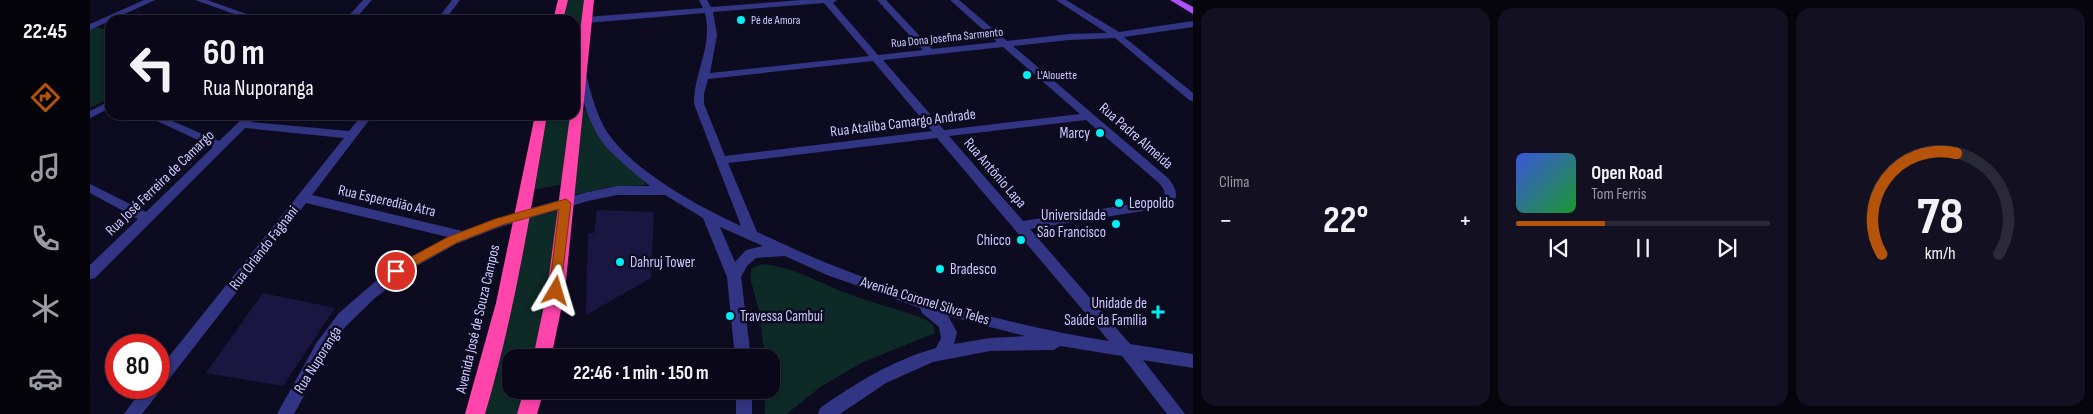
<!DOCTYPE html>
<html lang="pt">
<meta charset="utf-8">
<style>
:root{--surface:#0a0818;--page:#131121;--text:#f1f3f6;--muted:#999aa2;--line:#2a2937;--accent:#b45309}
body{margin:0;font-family:"Sofia Sans Condensed",sans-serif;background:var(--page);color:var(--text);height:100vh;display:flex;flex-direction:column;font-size:19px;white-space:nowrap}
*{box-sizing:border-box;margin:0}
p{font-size:16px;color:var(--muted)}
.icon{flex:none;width:28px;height:28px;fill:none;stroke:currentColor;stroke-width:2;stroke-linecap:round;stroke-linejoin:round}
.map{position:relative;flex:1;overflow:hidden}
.sheet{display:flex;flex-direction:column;gap:8px;padding:8px;background:#06040d;width:900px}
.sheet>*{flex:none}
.guide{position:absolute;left:15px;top:15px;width:475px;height:105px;border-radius:15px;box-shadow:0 2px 12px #0003,0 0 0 1px var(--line);background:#0a0818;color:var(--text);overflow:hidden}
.speed{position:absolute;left:15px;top:334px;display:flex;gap:10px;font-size:25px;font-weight:700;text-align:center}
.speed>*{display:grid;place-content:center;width:65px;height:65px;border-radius:50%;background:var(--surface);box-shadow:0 2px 12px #0003,0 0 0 1px var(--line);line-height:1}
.speed .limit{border:8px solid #d22;background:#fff;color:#111}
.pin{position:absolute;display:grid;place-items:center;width:42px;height:42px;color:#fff;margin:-21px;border:2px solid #fff;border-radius:50%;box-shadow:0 1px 5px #0007}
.me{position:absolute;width:55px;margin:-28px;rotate:7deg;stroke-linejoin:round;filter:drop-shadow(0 0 4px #0008)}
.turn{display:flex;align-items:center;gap:18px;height:105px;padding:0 15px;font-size:22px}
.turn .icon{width:65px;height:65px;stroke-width:2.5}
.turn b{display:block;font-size:35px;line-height:42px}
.big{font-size:38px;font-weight:700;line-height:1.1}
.sheet .card{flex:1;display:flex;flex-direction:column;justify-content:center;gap:8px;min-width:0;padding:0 18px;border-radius:15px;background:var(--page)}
.sheet .dial{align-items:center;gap:0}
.dial svg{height:130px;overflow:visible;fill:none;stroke:var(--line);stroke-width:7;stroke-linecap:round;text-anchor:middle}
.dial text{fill:var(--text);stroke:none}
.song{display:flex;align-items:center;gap:15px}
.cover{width:60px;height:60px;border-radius:8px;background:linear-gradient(135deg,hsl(230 70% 55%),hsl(130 70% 35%))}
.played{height:5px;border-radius:2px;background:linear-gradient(90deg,var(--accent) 35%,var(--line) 35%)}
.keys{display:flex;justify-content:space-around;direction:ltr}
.heat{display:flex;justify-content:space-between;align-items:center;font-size:28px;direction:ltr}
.sheet .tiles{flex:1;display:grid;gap:8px;grid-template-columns:repeat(3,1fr)}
.trip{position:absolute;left:412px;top:349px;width:278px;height:50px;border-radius:15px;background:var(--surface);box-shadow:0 2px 12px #0003,0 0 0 1px var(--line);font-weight:700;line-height:50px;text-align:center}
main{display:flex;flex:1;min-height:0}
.tab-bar{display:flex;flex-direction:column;width:90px;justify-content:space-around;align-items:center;background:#04030a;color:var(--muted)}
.tab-bar .icon{width:35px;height:35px}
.tab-bar .selected{color:var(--accent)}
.tab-bar b{font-size:22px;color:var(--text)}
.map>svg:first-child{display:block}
.green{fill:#0d2a27}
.building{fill:#1b1542}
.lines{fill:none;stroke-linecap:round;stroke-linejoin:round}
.minor{fill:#323583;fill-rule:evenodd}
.major{fill:#b150ff;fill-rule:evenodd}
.highway{fill:#ff44ac;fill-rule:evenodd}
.route{fill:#b45309;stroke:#753606}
.poi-dot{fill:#00eef4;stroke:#0d0b20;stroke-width:2}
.labels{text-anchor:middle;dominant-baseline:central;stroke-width:5;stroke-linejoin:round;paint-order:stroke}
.far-poi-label{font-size:12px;fill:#ccc9ff;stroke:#0d0b20;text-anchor:start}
.far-street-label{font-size:12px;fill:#ccc9ff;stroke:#0d0b20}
.street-label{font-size:15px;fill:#ccc9ff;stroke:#0d0b20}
.poi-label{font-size:15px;fill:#ccc9ff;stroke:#0d0b20;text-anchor:end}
</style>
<main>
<nav class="tab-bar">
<b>22:45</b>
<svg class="icon selected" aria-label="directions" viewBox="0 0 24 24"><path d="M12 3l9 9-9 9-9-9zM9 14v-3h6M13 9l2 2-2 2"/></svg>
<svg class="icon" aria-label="music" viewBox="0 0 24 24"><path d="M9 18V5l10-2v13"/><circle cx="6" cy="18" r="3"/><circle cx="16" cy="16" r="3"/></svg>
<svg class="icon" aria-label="phone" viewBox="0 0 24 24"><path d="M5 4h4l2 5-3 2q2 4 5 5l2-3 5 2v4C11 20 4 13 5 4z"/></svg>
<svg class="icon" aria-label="climate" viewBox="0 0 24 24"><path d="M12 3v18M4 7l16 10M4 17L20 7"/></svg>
<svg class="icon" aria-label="car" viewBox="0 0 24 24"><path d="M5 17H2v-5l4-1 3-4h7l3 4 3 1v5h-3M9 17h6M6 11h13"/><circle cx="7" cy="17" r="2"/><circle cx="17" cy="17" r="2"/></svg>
</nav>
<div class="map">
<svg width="1103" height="414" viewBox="0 0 1103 414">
<rect width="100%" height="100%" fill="#0d0b20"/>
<path class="green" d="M477,0H496L485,86V20H472Z
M8,27L20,32V98L0,108V30Z
M497,110L552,177L556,185L518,187L485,195L490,111Z
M455,115H481L474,184L442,190Z
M467,211L455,321L445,357L421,358V390H437L431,414H394L437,219Z
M672,264C703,267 728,282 756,293C781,302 806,309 830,317C838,321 845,323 845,333L771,363L729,388L697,414H675V390H681V358L675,357L669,311L660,277L662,268Z"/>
<path class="building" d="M507,210L564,212L561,278L496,315L498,233H504Z
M173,293L245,308L193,386L116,373Z"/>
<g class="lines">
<path class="minor" d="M54,0H65L0,30V24Z
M105,0H117L174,20H161Z
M273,0H282L264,20H255Z
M362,0H370L355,20H347Z
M609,0H617L621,7L712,0H747L743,3L788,55L833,50L787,0H796L842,49L907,42L860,0H869L917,41L979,34L1017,33L966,0H976L1029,32L1103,21V27L1034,37L1103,93V101L1099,100L1025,38L979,40L923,46L1078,178C1089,191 1090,203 1072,208L940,229L1040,344L1103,354V368L1053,360L1095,414H1077L1032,356L970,346L964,350L900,351L843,362L796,383L750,414H728L730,408C766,383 803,360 846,348L851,338L849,327L832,313L830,308L737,275L695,256L666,258L657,266L651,277L661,358H645L637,277L613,218L575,195H527L498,201L410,227L366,244L325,267L285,298L256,326L238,352L204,414H187L227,342L249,313L295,273L315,260L358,237L216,203L52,414H34L53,388H69V369L254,138L155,128L5,278L0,279V265L48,219L0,193V184L56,212L123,147L54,115H68L129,141L156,115H167L161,122L259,131L272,115H283L222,195L372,231L424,213L498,192L527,186H560C547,175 533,164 521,152C500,131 493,101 486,74L491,71L496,74C501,93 506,114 517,132C543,171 609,207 651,226L604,104C604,71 623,48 615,13L496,23L492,20L496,17L613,8ZM734,3L779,56L620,73L627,35L623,12ZM913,47L990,114L854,130L793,60ZM783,61L842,131L635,156L614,104V94L618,79ZM996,120L1070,184L1074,190L1075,196L1069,200L933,221L859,136ZM847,138L1019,341C929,327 831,300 747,267C720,257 694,244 667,232L638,163ZM630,227L673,246L656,250L645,262ZM858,316L935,336L900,338L864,344L867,332Z
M20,101V108L0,118V111Z
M646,390H662V414H646Z"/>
<path class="major" d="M1080,0H1090L1103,7V14Z"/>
<path class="highway" d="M468,0H478L473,20H463Z
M494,0H504L475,291L461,358H443L457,291L480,115H485V72Z
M445,115H457C440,216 424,316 395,414H375L406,303Z
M434,390H454L447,414H427Z"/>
</g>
<path class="route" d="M476,199L481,203L470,295L466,296L459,291L469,209L412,225L366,243L310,274L306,276L300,271L301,268L358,237L405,219Z"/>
<g class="poi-dot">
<circle cx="651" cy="20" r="5"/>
<circle cx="937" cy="75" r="5"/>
<circle cx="1010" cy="133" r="5"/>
<circle cx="1029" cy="203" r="5"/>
<circle cx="1026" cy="224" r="5"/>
<circle cx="931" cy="240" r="5"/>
<circle cx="530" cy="262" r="5"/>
<circle cx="850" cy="269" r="5"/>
<path d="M1065.5 304.5h5v5h5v5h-5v5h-5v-5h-5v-5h5z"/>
<circle cx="640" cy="316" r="5"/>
</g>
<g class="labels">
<g class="far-poi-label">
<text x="661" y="20">Pé de Amora</text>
<text x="947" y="75">L'Alouette</text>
</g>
<g class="far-street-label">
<text transform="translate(857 38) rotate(-6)">Rua Dona Josefina Sarmento</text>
</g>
<g class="street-label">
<text transform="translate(813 123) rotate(-7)">Rua Ataliba Camargo Andrade</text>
<text transform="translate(1046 136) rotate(41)">Rua Padre Almeida</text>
<text transform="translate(905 173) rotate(49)">Rua Antônio Lapa</text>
<text transform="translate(70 183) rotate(-44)">Rua José Ferreira de Camargo</text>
<text transform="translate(297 201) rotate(13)">Rua Esperedião Atra</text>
<text transform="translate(174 248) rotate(-52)">Rua Orlando Fagnani</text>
<text transform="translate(835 301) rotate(17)">Avenida Coronel Silva Teles</text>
<text transform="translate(388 319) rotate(-77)">Avenida José de Souza Campos</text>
<text transform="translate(228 360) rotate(-58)">Rua Nuporanga</text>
</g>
<g class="poi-label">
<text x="1000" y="133">Marcy</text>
<text x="1039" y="203" text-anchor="start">Leopoldo</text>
<text x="1016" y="215">Universidade<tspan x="1016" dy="17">São Francisco</tspan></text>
<text x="921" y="240">Chicco</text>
<text x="540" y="262" text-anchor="start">Dahruj Tower</text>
<text x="860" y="269" text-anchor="start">Bradesco</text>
<text x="1057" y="303">Unidade de<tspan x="1057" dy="17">Saúde da Família</tspan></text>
<text x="650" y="316" text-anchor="start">Travessa Cambuí</text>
</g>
</g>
</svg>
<div class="speed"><div class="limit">80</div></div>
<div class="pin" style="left:306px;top:271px;background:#d93025"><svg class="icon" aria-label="arrive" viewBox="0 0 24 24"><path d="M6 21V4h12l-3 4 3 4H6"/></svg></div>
<svg class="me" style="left:466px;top:291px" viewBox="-20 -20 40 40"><path d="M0-17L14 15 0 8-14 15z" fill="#b45309" stroke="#fff" stroke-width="4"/></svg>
<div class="trip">22:46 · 1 min · 150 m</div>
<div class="guide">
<div class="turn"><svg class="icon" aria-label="left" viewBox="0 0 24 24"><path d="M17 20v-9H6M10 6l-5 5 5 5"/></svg><div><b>60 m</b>Rua Nuporanga</div></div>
</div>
</div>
<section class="sheet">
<div class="tiles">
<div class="card"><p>Clima</p>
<div class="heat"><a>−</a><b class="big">22°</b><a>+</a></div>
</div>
<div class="card">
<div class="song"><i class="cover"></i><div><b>Open Road</b><p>Tom Ferris</p></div></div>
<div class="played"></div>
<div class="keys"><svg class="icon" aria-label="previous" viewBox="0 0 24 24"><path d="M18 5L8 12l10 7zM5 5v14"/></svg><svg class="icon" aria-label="pause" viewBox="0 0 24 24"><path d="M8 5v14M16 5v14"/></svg><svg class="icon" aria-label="next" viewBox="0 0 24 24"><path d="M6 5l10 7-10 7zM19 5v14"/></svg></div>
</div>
<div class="card dial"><svg viewBox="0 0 100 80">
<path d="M14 69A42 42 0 1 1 86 69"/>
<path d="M14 69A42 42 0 0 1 60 7" stroke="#b45309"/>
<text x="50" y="56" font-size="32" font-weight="700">78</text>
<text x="50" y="72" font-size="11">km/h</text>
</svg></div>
</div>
</section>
</main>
